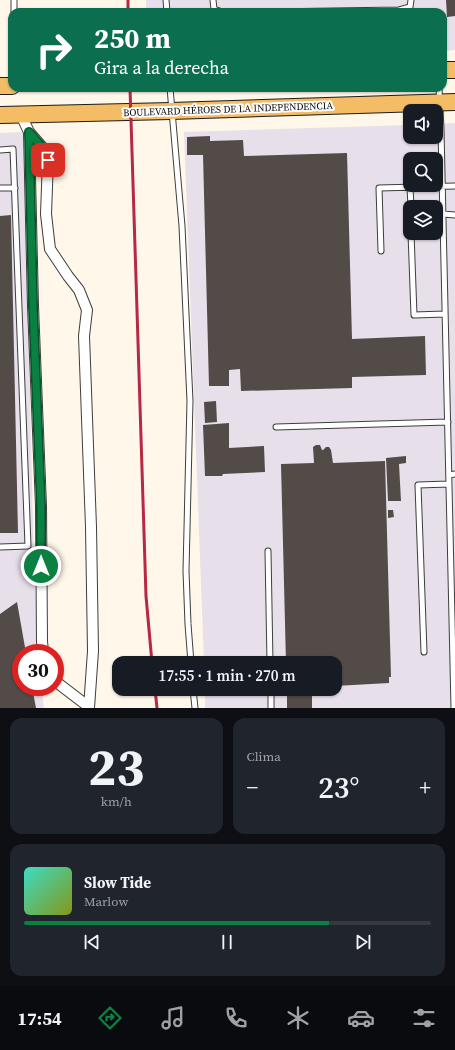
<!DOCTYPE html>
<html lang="es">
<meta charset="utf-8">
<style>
:root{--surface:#171b24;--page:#20242c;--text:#f1f3f6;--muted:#9ea1a6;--line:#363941;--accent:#0b8043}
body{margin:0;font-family:"Source Serif 4",serif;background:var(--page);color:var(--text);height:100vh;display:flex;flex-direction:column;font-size:15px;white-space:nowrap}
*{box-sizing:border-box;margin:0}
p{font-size:13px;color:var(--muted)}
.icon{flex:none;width:22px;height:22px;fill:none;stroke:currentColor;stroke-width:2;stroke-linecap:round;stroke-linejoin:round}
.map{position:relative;height:708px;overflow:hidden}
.panel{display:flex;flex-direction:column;gap:10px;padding:10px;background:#0d0f14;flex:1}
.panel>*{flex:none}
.guide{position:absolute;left:8px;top:8px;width:439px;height:84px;border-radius:12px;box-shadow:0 1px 3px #0004;background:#0b6e4f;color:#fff;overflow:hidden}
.tools{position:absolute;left:403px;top:104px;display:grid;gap:8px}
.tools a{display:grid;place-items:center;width:40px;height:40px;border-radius:8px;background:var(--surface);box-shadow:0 1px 3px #0004;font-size:20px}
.speed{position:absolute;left:12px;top:644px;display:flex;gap:8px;font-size:20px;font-weight:700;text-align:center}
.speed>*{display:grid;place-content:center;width:52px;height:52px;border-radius:50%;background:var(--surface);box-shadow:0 1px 3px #0004;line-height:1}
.speed .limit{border:6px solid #d22;background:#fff;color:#111}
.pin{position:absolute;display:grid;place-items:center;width:34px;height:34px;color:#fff;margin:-17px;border-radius:8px;box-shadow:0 2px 6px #0006}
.me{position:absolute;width:44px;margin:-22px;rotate:0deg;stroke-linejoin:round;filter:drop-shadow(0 0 3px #0008)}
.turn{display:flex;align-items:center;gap:14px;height:84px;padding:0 20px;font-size:18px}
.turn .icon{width:52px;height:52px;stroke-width:2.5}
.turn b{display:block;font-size:28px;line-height:34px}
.big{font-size:30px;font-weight:600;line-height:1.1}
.panel .tile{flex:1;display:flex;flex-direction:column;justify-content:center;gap:6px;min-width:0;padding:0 14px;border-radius:12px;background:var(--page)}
.panel .dial{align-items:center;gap:0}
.dial b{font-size:52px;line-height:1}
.song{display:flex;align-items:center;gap:12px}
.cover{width:48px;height:48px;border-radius:6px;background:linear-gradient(135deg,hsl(170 70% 55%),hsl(70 70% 35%))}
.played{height:4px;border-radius:2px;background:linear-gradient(90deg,var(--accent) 75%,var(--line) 75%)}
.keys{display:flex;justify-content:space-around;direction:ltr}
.heat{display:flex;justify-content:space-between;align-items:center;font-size:22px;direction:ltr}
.panel .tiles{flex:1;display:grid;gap:10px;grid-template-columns:1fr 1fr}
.tile:last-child{grid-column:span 2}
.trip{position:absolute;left:112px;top:656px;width:230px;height:40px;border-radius:12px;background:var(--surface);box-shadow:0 1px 3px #0004;font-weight:600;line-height:40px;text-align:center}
.tab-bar{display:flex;height:64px;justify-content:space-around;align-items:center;background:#090b0e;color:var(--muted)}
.tab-bar .icon{width:28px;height:28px}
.tab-bar .current{color:var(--accent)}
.tab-bar b{font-size:18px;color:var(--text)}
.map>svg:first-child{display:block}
.industrial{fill:#e7dfea;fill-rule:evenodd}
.building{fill:#534b48}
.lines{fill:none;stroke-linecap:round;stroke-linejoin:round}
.lane-casing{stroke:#3e3e3e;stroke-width:7}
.street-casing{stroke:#3e3e3e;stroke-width:12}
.primary-casing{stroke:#1c1c1c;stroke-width:18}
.lane{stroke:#fff;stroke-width:5}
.street{stroke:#fff;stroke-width:10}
.primary{stroke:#f4bc64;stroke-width:16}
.rail{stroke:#b62843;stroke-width:3}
.route-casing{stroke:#07532c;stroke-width:10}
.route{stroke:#0b8043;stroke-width:7}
.labels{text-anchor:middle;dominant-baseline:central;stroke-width:4;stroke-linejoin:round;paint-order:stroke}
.street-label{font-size:10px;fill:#0b0b0b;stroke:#fff}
</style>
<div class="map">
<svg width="455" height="708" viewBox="0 0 455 708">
<rect width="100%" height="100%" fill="#fef7ea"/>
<path class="industrial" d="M146,0H455V50L443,51V12H146Z
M455,123V708H205V689H335V663H204L184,132L410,125V137H436V124ZM410,159H436V185H410ZM410,207H436V233H410Z
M24,132L34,568L39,653H21V687H41L44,708H0V133Z"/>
<path class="building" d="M446,0H455V16L447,17Z
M210,136V141L243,140L244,156L347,153L352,339L425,336L426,375L352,377V388L241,391L240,369L229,370V386H209L203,155H187V137Z
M11,215L18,533H0V216Z
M216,401L217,422L205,423L204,402Z
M229,423V448L264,446L265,472L223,474L222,476H205L203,425Z
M316,445H320L322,450H323L326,447H329L331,450L333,463L385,461L391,677H389V683L335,686V663H286L281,464L314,463L313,447Z
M406,456V463L399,464L401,501H388L386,458Z
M388,510H393L394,517L388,518Z
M17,602L26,653H21V687H32L36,708H0V614Z
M287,689H312V708H287Z"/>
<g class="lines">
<defs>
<path id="lane" d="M14,0V12
M166,0L167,12
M213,0L214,9L222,12
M269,12L399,10L410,7L411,0
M170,88L182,226L190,401L186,571L188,624L191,663
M439,88L441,130L454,708
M0,150L13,149L28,546L0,547
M410,187L411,207
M0,188H15
M443,214L455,215
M411,233L414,315L445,314
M381,251L379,188L455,186
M276,427L448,422
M449,475L455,474
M268,551L270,663
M424,652L418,485L449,484
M193,689L195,708
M271,689V708"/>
<path id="street" d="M21,115L29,132L42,147L48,160L46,214L50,249L68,276L79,290L87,310L84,336L91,527L93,651L89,708
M29,132L33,306L41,506L42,641L43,653
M55,681L89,707"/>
<path id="primary" d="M443,70H455
M0,86H12
M0,115L171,111L455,102"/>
</defs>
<use href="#lane" class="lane-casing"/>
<use href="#street" class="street-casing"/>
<use href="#primary" class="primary-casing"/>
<use href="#lane" class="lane"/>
<use href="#street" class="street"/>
<use href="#primary" class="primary"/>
<path class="rail" d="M128,0V12
M130,88L146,596L152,663
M155,689L157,708"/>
</g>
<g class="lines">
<defs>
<path id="route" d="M41,566V506L33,306L29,132L42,147L48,160"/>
</defs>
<use href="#route" class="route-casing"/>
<use href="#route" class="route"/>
</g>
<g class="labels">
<g class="street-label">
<text transform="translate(228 109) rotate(-2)">BOULEVARD HÉROES DE LA INDEPENDENCIA</text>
</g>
</g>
</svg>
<div class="tools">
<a><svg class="icon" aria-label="sound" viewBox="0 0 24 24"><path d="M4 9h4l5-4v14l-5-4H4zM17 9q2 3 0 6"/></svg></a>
<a><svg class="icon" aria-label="search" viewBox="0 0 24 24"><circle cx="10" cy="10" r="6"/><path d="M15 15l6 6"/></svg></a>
<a><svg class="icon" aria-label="layers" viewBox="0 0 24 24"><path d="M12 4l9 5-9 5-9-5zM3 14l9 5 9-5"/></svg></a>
</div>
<div class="speed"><div class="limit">30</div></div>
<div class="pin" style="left:48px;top:160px;background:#d93025"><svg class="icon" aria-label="arrive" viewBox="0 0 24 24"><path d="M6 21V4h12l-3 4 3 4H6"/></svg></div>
<svg class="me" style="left:41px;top:566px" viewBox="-20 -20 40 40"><circle r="17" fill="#0b8043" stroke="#fff" stroke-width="3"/><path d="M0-11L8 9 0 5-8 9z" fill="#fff"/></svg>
<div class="trip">17:55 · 1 min · 270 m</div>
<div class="guide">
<div class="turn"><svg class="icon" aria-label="right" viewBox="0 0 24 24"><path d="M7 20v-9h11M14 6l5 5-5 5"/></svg><div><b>250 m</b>Gira a la derecha</div></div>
</div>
</div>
<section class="panel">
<div class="tiles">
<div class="tile dial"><b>23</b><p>km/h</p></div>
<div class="tile"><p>Clima</p>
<div class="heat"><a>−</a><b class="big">23°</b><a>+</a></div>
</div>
<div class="tile">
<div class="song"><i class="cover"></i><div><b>Slow Tide</b><p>Marlow</p></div></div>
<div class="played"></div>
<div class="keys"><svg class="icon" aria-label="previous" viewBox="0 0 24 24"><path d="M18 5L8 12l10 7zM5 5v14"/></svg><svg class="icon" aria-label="pause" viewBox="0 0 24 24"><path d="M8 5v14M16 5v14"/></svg><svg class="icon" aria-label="next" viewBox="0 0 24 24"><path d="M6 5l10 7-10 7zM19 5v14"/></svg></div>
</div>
</div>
</section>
<nav class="tab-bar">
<b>17:54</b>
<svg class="icon current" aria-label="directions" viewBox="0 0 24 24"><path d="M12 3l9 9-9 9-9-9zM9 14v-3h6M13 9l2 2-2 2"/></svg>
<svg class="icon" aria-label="music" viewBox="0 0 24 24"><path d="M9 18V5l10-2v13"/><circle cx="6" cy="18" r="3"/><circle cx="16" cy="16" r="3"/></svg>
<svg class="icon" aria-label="phone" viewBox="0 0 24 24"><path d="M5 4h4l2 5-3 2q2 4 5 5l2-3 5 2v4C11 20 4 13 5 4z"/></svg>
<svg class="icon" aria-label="climate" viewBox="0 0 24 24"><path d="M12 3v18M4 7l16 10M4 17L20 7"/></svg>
<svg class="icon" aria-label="car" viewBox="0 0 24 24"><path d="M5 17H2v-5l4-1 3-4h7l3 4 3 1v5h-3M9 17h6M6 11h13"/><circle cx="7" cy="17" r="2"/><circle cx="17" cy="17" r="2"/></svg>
<svg class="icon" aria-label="filters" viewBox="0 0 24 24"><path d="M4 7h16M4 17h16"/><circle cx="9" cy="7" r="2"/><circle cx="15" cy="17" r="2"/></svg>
</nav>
